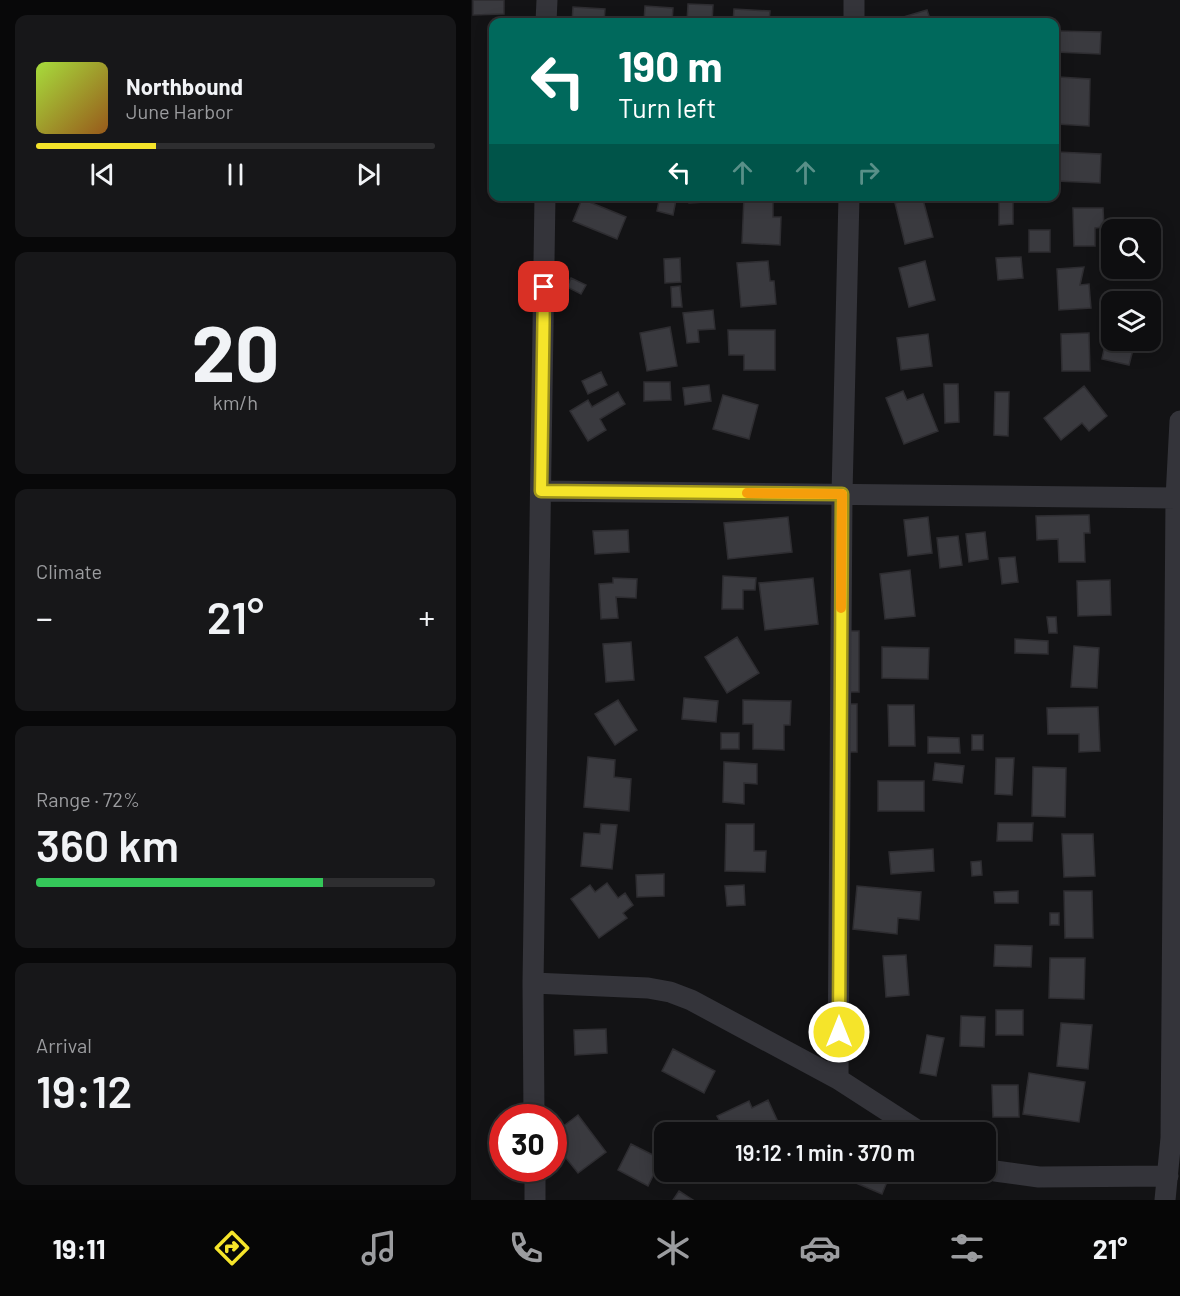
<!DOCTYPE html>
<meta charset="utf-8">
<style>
:root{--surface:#0e0e10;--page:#171719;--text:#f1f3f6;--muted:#9b9c9f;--line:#2e2e30;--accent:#f5e42a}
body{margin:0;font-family:Barlow,sans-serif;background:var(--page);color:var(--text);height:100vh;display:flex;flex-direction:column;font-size:22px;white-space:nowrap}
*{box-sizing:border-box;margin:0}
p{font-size:20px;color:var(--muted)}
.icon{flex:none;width:33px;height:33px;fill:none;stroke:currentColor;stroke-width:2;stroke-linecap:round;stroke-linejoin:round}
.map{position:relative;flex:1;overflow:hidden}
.details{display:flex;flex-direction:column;gap:15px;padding:15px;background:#080809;width:471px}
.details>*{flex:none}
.hud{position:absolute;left:18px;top:18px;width:570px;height:183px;border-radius:12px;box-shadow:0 3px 15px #0003,0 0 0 2px var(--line);background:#00695c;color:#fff;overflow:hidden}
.fabs{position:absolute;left:630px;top:219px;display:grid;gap:12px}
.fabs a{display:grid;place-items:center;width:60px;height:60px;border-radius:12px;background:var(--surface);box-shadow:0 3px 15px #0003,0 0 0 2px var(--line);font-size:30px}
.speed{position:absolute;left:18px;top:1104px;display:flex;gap:12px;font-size:30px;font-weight:700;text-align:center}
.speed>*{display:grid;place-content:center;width:78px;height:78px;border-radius:50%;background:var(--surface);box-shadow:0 3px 15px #0003,0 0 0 2px var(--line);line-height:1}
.speed .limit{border:9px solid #d22;background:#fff;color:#111}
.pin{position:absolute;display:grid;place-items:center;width:51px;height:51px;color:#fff;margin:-26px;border-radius:12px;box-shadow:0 3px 9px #0006}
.me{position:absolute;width:66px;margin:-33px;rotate:0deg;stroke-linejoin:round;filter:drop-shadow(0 0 4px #0008)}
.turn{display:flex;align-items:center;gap:21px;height:126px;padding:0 30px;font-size:27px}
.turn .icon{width:78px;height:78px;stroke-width:2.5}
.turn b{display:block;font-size:42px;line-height:51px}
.lanes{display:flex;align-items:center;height:57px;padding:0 30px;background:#0003;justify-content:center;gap:30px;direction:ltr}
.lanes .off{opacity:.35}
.big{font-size:45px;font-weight:600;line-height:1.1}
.details .tile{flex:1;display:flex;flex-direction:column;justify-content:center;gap:9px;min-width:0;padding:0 21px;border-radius:12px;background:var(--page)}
.details .dial{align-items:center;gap:0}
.dial b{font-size:78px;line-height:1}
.song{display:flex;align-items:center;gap:18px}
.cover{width:72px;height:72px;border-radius:9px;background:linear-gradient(135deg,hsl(80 70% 55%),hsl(30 70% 35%))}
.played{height:6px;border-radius:3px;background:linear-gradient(90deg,var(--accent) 30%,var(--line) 30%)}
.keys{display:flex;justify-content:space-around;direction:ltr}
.heat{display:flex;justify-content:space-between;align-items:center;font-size:33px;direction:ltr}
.charge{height:9px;border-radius:4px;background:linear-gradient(90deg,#34c759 72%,var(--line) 0)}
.trip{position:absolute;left:183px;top:1122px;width:342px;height:60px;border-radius:12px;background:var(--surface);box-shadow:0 3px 15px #0003,0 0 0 2px var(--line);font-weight:600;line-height:60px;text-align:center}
.menu{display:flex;height:96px;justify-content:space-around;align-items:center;background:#060606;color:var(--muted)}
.menu .icon{width:42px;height:42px}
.menu .active{color:var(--accent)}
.menu b{font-size:27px;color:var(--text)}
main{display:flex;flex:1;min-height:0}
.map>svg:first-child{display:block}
.building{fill:#3a3a3f;stroke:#2e2d31;stroke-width:1.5}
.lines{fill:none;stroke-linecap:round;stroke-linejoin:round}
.street{stroke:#34343a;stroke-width:21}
.route-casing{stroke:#9f941b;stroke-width:15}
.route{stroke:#f5e42a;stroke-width:10}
.slow{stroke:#f59e0b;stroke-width:10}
</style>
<main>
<section class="details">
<div class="tile">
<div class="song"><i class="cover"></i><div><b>Northbound</b><p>June Harbor</p></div></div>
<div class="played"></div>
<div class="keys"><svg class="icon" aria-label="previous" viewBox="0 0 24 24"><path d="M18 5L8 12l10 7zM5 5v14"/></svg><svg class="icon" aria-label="pause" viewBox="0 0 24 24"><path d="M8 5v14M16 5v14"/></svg><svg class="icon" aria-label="next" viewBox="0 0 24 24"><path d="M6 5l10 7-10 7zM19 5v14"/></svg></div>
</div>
<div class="tile dial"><b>20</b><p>km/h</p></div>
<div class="tile"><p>Climate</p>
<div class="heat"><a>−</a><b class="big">21°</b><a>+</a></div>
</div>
<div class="tile"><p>Range · 72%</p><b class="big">360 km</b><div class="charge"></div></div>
<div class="tile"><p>Arrival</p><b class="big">19:12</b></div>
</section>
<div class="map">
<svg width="709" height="1200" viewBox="0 0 709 1200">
<rect width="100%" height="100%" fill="#131315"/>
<path class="building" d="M2,0H33V14L2,15Z
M217,4L242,5L241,22H216Z
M174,6L202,8L201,22H173Z
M102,7L134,9L133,22H101Z
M263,9L299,11L298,22H262Z
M456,10L460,22H430L429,18Z
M586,31L630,32L629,54L585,52Z
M588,77L619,79L618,126L586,124Z
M586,152L630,154L629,183L585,181Z
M189,196L205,200L202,215L186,211Z
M217,196H252V201L218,203Z
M273,196H302V217H310L309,245L271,243Z
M451,196L462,237L434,244L424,203Z
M111,199L155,217L146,239L102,221Z
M528,199H542V224L528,225Z
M602,208H632L633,227L624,228V246H603Z
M558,230H579V252H558Z
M550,257L552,278L527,280L525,258Z
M209,258L210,282L194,283L193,259Z
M297,261L299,281H303L305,304L270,307L266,263Z
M454,261L464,300L438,307L428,268Z
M613,267L609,285L618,284L620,308L588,310L586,269Z
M100,278L115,285L110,294L96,287Z
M209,286L211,307H201L200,287Z
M242,310L244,329L227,330L228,342L216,343L212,313Z
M199,327L206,366L176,371L169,333Z
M257,330H304V370H273V355H258Z
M618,333L619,371H591L590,334Z
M457,334L461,366L430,370L426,338Z
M636,335L640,336V340L664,342L658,365L631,359Z
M130,372L136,385L117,394L111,381Z
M173,382H199L200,400L173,401Z
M473,384H487L488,422L474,423Z
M238,385L240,401L214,405L212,388Z
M613,386L636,416L618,431L611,423L590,440L573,418Z
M432,391L436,400L452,394L467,431L433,444L415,398Z
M147,392L154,404L129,419L135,430L117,441L99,411L117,400L121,407Z
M524,392H538L537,436L523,435Z
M252,395L287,405L278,439L242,429Z
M618,515L619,533H613L614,562H588L587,539L566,540L565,516Z
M317,517L321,552L257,559L253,523Z
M457,517L461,553L437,556L433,520Z
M157,530L158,552L124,554L122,531Z
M514,532L517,559L498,562L495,534Z
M487,536L491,565L469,568L466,538Z
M544,557L547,582L531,584L528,558Z
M439,570L444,616L414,619L409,574Z
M252,576L285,578L284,590H272V609H251Z
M142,578L166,579L165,598L145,597L147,618L130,619L128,584L142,583Z
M342,578L347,624L294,630L288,583Z
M639,580L640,615L607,616L606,581Z
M576,617H585L586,633H578Z
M374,631H388V692H374Z
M266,637L288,673L256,693L234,657Z
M544,639L577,641V654L544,653Z
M160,642L163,680L135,682L132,644Z
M603,646L628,648L626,688L600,687Z
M411,647L458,648L457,679L411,678Z
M213,698L247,701L245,722L211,719Z
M147,700L166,730L144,745L124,714Z
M272,700L320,701L319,725H313V750L282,749V724H272Z
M371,704H386V752H371Z
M417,705H443L444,746H418Z
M627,707L629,751L608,752V734H577L576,708Z
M250,733H268V749H250Z
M501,735H512V750H501Z
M457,737L488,738L489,753H457Z
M117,757L144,760L143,777L160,779L158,811L113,807Z
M525,758H543L541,795L524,794Z
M253,762L286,764V784L273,783V804L252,802Z
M464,763L493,766L491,783L462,780Z
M562,767L595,768L594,817L561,816Z
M407,781H453V811H407Z
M527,823H562L561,841H526Z
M130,824L146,825L141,869L110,866L113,833L129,834Z
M255,824H283V851H295L294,872L254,871Z
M591,834H622L624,876L593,877Z
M462,849L463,871L420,874L418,852Z
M510,861L511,875L501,876L500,862Z
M193,874V896L166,897L165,875Z
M136,883L147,898L154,893L162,905L152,913L156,918L128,938L100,899L119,885L124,892Z
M273,885L274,905L256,906L254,886Z
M386,886L450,892L448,920L427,918L426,934L382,929Z
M547,891V903H524L523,892Z
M593,891H621L622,938H594Z
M579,913H588V925H579Z
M524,945L561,946L560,967L523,966Z
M435,955L438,995L415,997L412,956Z
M579,958H614L613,999L578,998Z
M525,1010H552V1035H525Z
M490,1016L514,1017L513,1047L489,1046Z
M590,1023L621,1025L617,1069L586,1066Z
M135,1029L136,1053L104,1055L103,1030Z
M456,1035L473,1038L465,1076L449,1073Z
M202,1049L244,1071L233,1093L191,1071Z
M558,1073L614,1082L608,1122L552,1114Z
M521,1085H547L548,1117H522Z
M297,1100L307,1122L286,1132H277L274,1127L263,1132H255L246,1116L278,1101L281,1108Z
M107,1115L135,1152L107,1173L82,1142V1134Z
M160,1144L194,1161V1172H198L194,1179L183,1174L177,1186L147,1170Z
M389,1172H420L411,1194L385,1183Z
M208,1191L222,1200H202Z"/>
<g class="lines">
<path class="street" d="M75,22L76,0
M383,22V0
M70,491L705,498
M62,983L177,988L199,992L220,1000L367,1079L449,1132
M367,1079L371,494L378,196
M63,1118L62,983L74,196
M64,1168V1200
M514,1168L524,1171L568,1177L697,1176
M694,1200L700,1138L705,498L709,421"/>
</g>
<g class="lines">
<defs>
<path id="route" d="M73,287L70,491L371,494L368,1032"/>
</defs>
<use href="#route" class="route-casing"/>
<use href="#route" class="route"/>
<path class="slow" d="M276,493L371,494L370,608"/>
</g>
</svg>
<div class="fabs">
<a><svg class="icon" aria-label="search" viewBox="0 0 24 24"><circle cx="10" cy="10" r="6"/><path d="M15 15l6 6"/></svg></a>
<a><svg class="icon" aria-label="layers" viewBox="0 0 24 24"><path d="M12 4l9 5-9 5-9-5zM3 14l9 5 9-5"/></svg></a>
</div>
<div class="speed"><div class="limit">30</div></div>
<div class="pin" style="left:73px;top:287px;background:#d93025"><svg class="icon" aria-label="arrive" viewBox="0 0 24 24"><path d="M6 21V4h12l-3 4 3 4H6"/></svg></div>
<svg class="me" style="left:368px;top:1032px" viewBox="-20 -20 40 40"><circle r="17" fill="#f5e42a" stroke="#fff" stroke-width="3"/><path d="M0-11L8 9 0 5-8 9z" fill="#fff"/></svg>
<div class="trip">19:12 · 1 min · 370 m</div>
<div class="hud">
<div class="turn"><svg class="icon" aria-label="left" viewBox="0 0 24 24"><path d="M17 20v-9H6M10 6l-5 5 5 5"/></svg><div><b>190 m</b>Turn left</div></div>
<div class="lanes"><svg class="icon" aria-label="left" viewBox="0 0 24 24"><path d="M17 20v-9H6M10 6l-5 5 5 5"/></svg><svg class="icon off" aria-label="ahead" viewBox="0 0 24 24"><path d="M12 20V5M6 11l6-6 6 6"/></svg><svg class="icon off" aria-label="ahead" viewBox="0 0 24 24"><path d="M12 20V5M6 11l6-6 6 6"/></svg><svg class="icon off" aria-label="right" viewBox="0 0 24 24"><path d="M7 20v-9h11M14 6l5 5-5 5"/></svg></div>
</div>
</div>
</main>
<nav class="menu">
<b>19:11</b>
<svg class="icon active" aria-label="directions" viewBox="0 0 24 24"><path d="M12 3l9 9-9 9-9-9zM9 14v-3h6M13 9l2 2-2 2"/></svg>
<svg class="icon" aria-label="music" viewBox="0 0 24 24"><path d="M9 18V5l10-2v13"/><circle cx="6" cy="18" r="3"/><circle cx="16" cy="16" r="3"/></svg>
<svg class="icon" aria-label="phone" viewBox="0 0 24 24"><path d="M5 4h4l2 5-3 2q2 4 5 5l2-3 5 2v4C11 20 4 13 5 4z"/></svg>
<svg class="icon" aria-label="climate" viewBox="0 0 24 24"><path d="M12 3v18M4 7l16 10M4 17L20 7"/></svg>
<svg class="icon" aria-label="car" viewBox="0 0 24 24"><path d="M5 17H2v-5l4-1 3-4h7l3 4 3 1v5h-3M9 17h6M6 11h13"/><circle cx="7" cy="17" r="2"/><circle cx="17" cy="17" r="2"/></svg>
<svg class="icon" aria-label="filters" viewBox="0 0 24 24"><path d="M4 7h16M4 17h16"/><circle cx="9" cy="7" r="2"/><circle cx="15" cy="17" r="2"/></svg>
<b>21°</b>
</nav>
